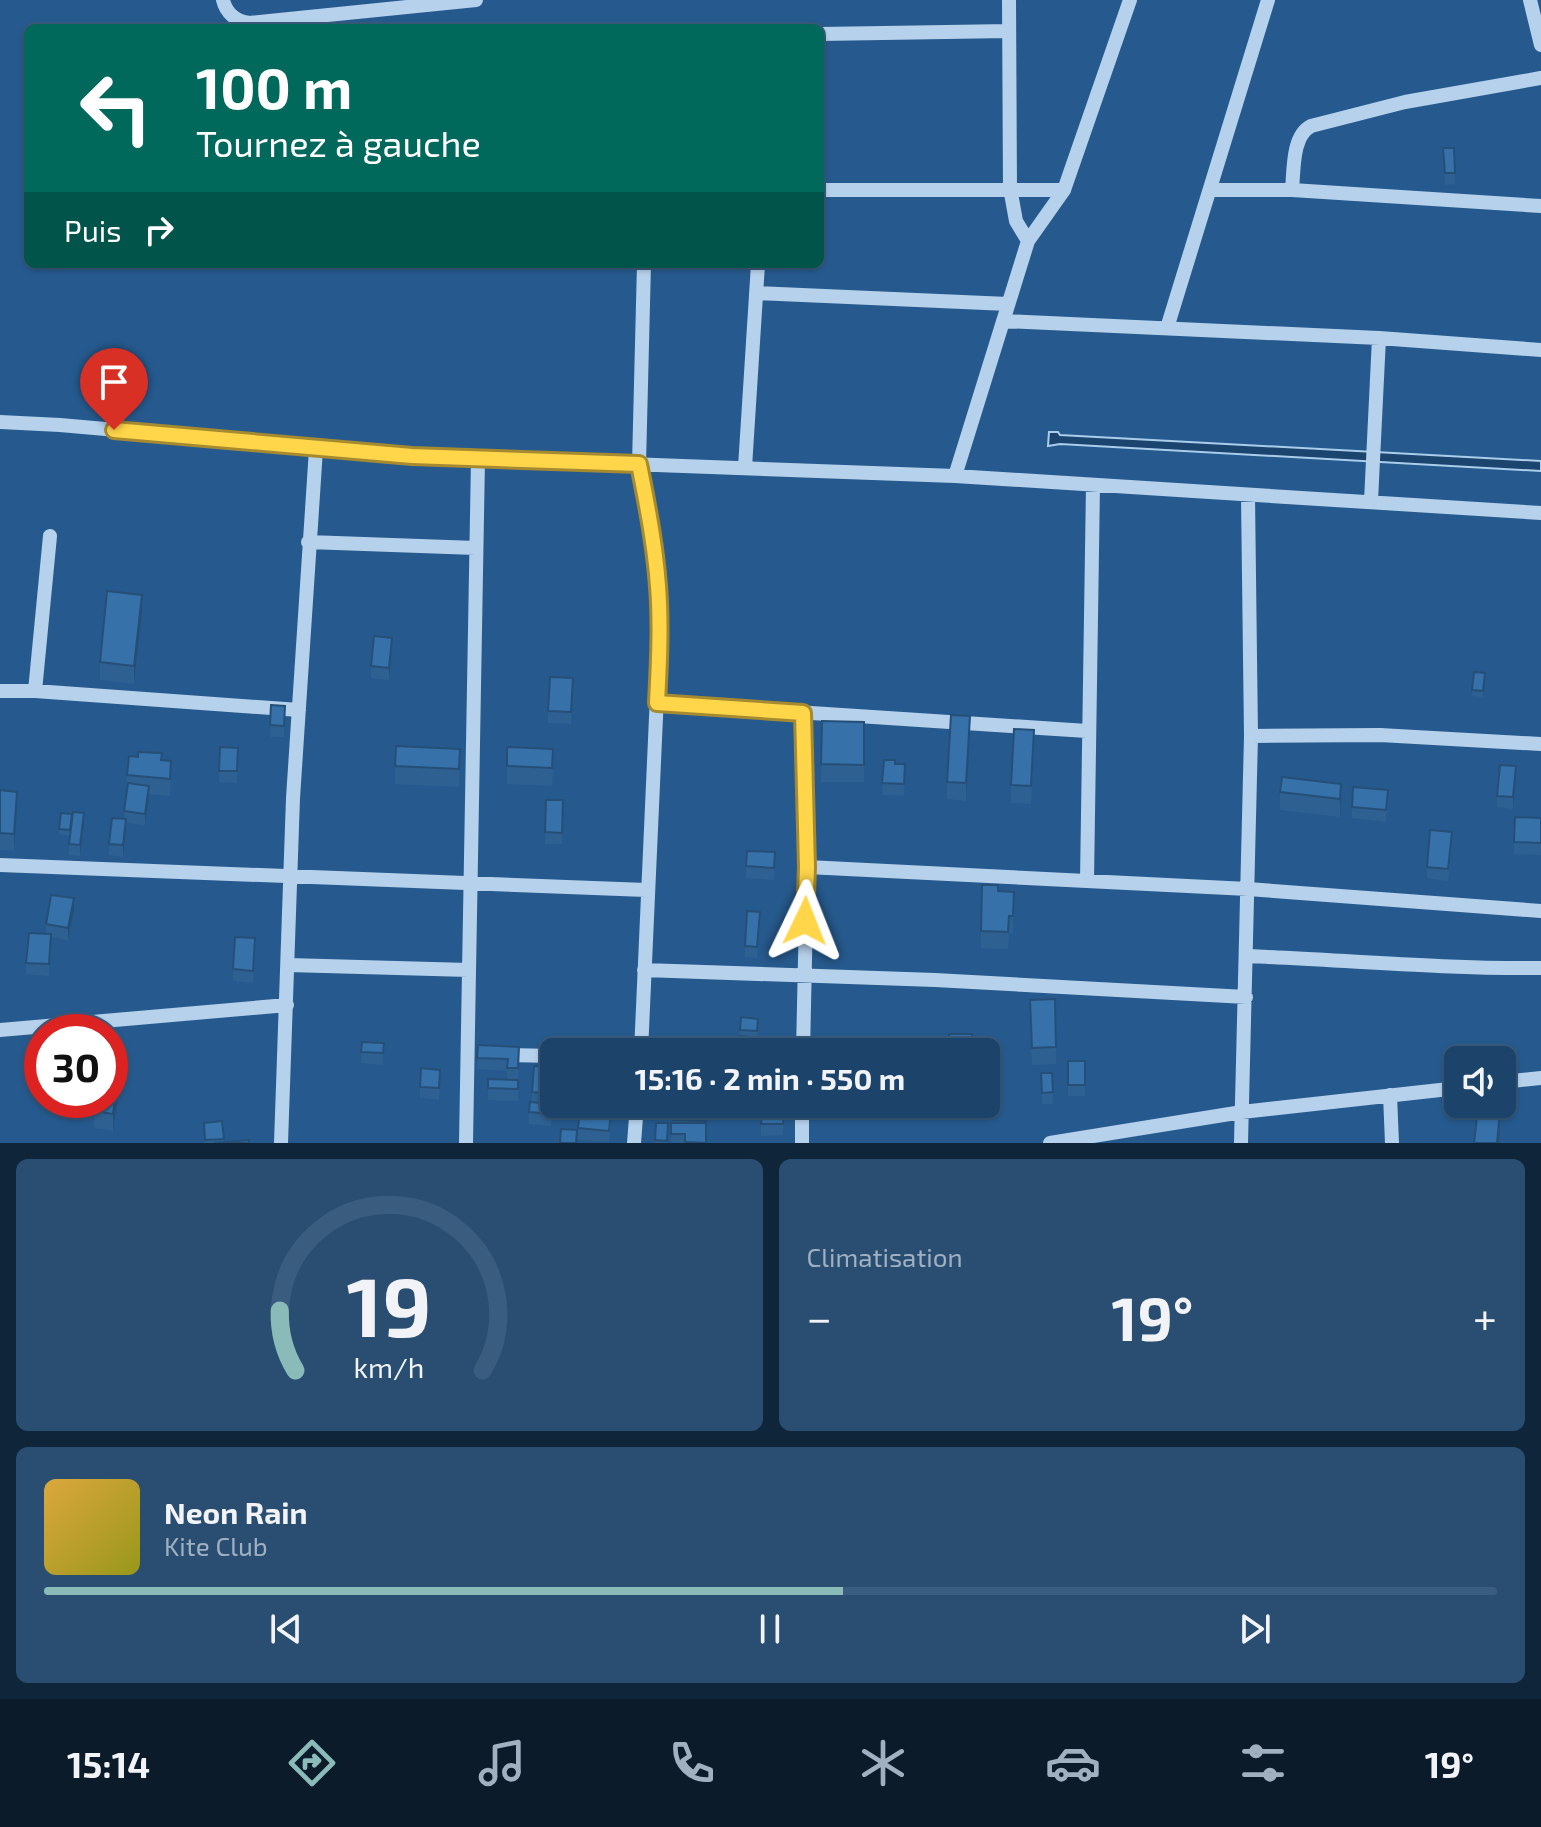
<!DOCTYPE html>
<html lang="fr">
<meta charset="utf-8">
<style>
:root{--surface:#1c446a;--page:#294e72;--text:#f1f3f6;--muted:#a0b0c1;--line:#3a5c7e;--accent:#8bbbb9}
body{margin:0;font-family:"Exo 2",sans-serif;background:var(--page);color:var(--text);height:100vh;display:flex;flex-direction:column;font-size:30px;white-space:nowrap}
*{box-sizing:border-box;margin:0}
p{font-size:26px;color:var(--muted)}
.icon{flex:none;width:44px;height:44px;fill:none;stroke:currentColor;stroke-width:2;stroke-linecap:round;stroke-linejoin:round}
.map{position:relative;height:1143px;overflow:hidden}
.drawer{display:flex;flex-direction:column;gap:16px;padding:16px;background:#0f253a;flex:1}
.drawer>*{flex:none}
.guide{position:absolute;left:24px;top:24px;width:800px;height:244px;border-radius:12px;box-shadow:0 2px 6px #0004,0 0 0 2px var(--line);background:#00695c;color:#fff;overflow:hidden}
.controls{position:absolute;left:1444px;top:1046px;display:grid;gap:16px}
.controls a{display:grid;place-items:center;width:72px;height:72px;border-radius:12px;background:var(--surface);box-shadow:0 2px 6px #0004,0 0 0 2px var(--line);font-size:40px}
.speed{position:absolute;left:24px;top:1014px;display:flex;gap:16px;font-size:40px;font-weight:700;text-align:center}
.speed>*{display:grid;place-content:center;width:104px;height:104px;border-radius:50%;background:var(--surface);box-shadow:0 2px 6px #0004,0 0 0 2px var(--line);line-height:1}
.speed .limit{border:12px solid #d22;background:#fff;color:#111}
.pin{position:absolute;display:grid;place-items:center;width:68px;height:68px;color:#fff;margin:-82px -34px;border-radius:50% 50% 50% 0;rotate:-45deg;box-shadow:0 0 8px #0007}
.pin .icon{rotate:45deg}
.me{position:absolute;width:88px;margin:-44px;rotate:2deg;stroke-linejoin:round;filter:drop-shadow(0 0 6px #0008)}
.turn{display:flex;align-items:center;gap:28px;height:168px;padding:0 40px;font-size:36px}
.turn .icon{width:104px;height:104px;stroke-width:2.5}
.turn b{display:block;font-size:56px;line-height:68px}
.then{display:flex;align-items:center;height:76px;padding:0 40px;background:#0003;gap:16px;font-size:30px}
.big{font-size:60px;font-weight:700;line-height:1.1}
.drawer .tile{flex:1;display:flex;flex-direction:column;justify-content:center;gap:12px;min-width:0;padding:0 28px;border-radius:12px;background:var(--page)}
.drawer .dial{align-items:center;gap:0}
.dial svg{height:208px;overflow:visible;fill:none;stroke:var(--line);stroke-width:7;stroke-linecap:round;text-anchor:middle}
.dial text{fill:var(--text);stroke:none}
.song{display:flex;align-items:center;gap:24px}
.cover{width:96px;height:96px;border-radius:12px;background:linear-gradient(135deg,hsl(40 70% 55%),hsl(60 70% 35%))}
.played{height:8px;border-radius:4px;background:linear-gradient(90deg,var(--accent) 55%,var(--line) 55%)}
.keys{display:flex;justify-content:space-around;direction:ltr}
.heat{display:flex;justify-content:space-between;align-items:center;font-size:44px;direction:ltr}
.drawer .tiles{flex:1;display:grid;gap:16px;grid-template-columns:1fr 1fr}
.tile:last-child{grid-column:span 2}
.trip{position:absolute;left:540px;top:1038px;width:460px;height:80px;border-radius:12px;background:var(--surface);box-shadow:0 2px 6px #0004,0 0 0 2px var(--line);font-weight:700;line-height:80px;text-align:center}
.tab-bar{display:flex;height:128px;justify-content:space-around;align-items:center;background:#0b1b2a;color:var(--muted)}
.tab-bar .icon{width:56px;height:56px}
.tab-bar .active{color:var(--accent)}
.tab-bar b{font-size:36px;color:var(--text)}
.map>svg:first-child{display:block}
.water{fill:#1b446e;stroke:#aacdeb;stroke-width:2}
.lines{fill:none;stroke-linecap:round;stroke-linejoin:round}
.minor{stroke:#b6d1eb;stroke-width:14}
.wall{fill:#2e6192}
.shaded-wall{fill:#264f77}
.building{fill:#3671aa;stroke:#264f77;stroke-width:2}
.route-casing{stroke:#a68a30;stroke-width:20}
.route{stroke:#ffd54a;stroke-width:14}
</style>
<div class="map">
<svg width="1541" height="1143" viewBox="0 0 1541 1143">
<rect width="100%" height="100%" fill="#265a8e"/>
<path class="water" d="M1049,432H1058L1060,435L1541,461V471L1060,444L1048,446Z"/>
<g class="lines">
<path class="minor" d="M223,0C226,13 236,21 249,23L476,0
M1530,0L1541,45
M820,34L1009,31
M820,190H1064
M1210,190H1292L1541,206
M1292,190C1294,169 1292,136 1311,126L1405,102L1541,78
M1028,241L1064,190L1130,0
M756,293L1008,304
M1003,321L1379,338L1541,350
M1167,328L1268,0
M0,422L60,425L412,456L955,476L1541,513
M745,467L758,264
M955,476L1028,241L1016,221L1010,188L1009,0
M1371,501L1379,338
M308,542L476,548
M0,691H35L299,710
M35,691L50,536
M657,703L1087,731
M1251,736L1380,735L1541,744
M0,865L646,890
M807,867L1248,889L1541,911
M1087,881L1093,485
M1247,956C1345,960 1443,969 1541,968
M288,965L469,970
M644,970L935,980L1246,997
M0,1030L287,1005
M641,1052L660,628L654,546L639,464L644,264
M803,1052L807,867L803,713
M502,1055L554,1056
M1502,1082L1541,1078
M1390,1095L1392,1143
M281,1143L293,798L316,449
M466,1143L478,459
M634,1143L637,1104
M802,1143V1104
M1050,1143L1242,1112L1458,1088
M1241,1143L1251,736L1248,496"/>
</g>
<path class="wall" d="M1443,148H1454L1455,184L1445,185Z
M142,612L134,684L100,680V662Z
M392,650L389,680L371,678V666Z
M1474,672L1485,673L1483,697L1472,696Z
M573,689L571,724L548,723V711Z
M271,705L285,706L284,737H270Z
M822,721L864,722V782H821Z
M970,733L966,801L947,799V782Z
M220,747L238,748L237,783L219,782Z
M507,747L553,766L552,786L507,784Z
M1034,747L1031,804L1011,803V785Z
M460,749L459,787L395,784V766Z
M162,760L171,778L170,796L149,794L145,825L126,823L123,857L109,855V844L124,819L127,775Z
M884,760L895,764H905L904,796L882,795Z
M1516,778L1513,809L1497,807V796Z
M1341,784L1340,817L1280,810V792Z
M0,790L17,809L14,851L0,850Z
M546,800H563L562,844H545Z
M1388,802L1386,822L1352,818V807Z
M72,814L70,836L59,834V829Z
M1515,817L1541,818V855L1514,854Z
M84,825L80,856L69,855V844Z
M1452,844L1448,881L1427,878V867Z
M775,852L774,880L746,878V866Z
M998,891L1014,892L1013,933H1009L1008,949L981,948V931Z
M74,910L68,940L51,937L49,976L26,974V963L46,934V924Z
M760,923L757,958L745,957V946Z
M255,950L253,983L233,981V969Z
M741,1017L758,1031L757,1043L749,1042L738,1052Z
M1030,1017L1056,1047V1064L1032,1065Z
M362,1042L384,1043L383,1065L361,1063Z
M478,1045L519,1047L518,1080H507V1071L477,1069Z
M1068,1061H1085V1096H1068Z
M1041,1073H1052L1053,1104H1042Z
M121,1076L113,1131L94,1128V1111Z
M488,1079L518,1080V1101L488,1100Z
M440,1081L439,1100L420,1098V1087Z
M552,1091H554V1104H584L583,1110L611,1124L609,1142L578,1140L579,1114H552L551,1126L529,1124V1112L532,1102V1092Z
M673,1104H735L734,1108L707,1107L706,1143H671Z
M784,1104L783,1135L761,1136V1124Z
M222,1121L224,1142L249,1143H204V1123Z
M656,1123H668V1143H655Z"/>
<path class="shaded-wall" d="M142,595V612L134,684V666Z
M392,638V650L389,680V668Z
M970,716V733L966,801V783Z
M1516,766V778L1513,809V797Z
M1341,784V801L1340,817V799Z
M149,786V798L145,825V814Z
M17,792V809L14,851V834Z
M84,813V825L80,856V845Z
M126,819V831L123,857V845Z
M74,898V910L68,940V928Z
M121,1058V1076L113,1131V1114Z
M1500,1111V1129L1499,1143H1497Z"/>
<path class="building" d="M1443,148H1454L1455,173H1445Z
M107,591L142,595L134,666L100,662Z
M374,636L392,638L389,668L371,666Z
M1474,672L1485,673L1483,691L1472,690Z
M550,677L573,678L571,712L548,711Z
M271,705L285,706L284,726L270,725Z
M951,715L970,716L966,783L947,782Z
M822,721L864,722V765L821,764Z
M1014,729L1034,730L1031,786L1011,785Z
M396,746L460,749L459,769L395,766Z
M220,747L238,748L237,771H219Z
M507,747L553,749L552,768L507,766Z
M138,752L162,753L161,760L171,761L170,779L127,775L129,756L138,757Z
M884,760H895V764H905L904,784L882,783Z
M1500,765L1516,766L1513,797L1497,796Z
M1282,777L1341,784L1340,799L1280,792Z
M128,783L149,786L145,814L124,811Z
M1353,787L1388,790L1386,810L1352,807Z
M0,790L17,792L14,834L0,833Z
M546,800H563L562,833L545,832Z
M73,812L84,813L80,845L69,844Z
M61,813L72,814L70,830L59,829Z
M1515,817L1541,818V843L1514,842Z
M112,818L126,819L123,845L109,844Z
M1430,830L1452,832L1448,869L1427,867Z
M747,851L775,852L774,868L746,866Z
M982,885H998V891L1014,892L1013,916H1009L1008,932L981,931Z
M51,895L74,898L68,928L46,924Z
M747,911L760,912L757,947L745,946Z
M29,933L51,934L49,964L26,963Z
M235,937L255,938L253,971L233,969Z
M1055,999L1056,1047L1032,1048L1030,1000Z
M741,1017L758,1019L757,1031L740,1030Z
M949,1034H972V1052H949Z
M740,1036L749,1037V1052H738Z
M913,1040L932,1041V1052H912Z
M362,1042L384,1043L383,1053L361,1052Z
M478,1045L519,1047L518,1068H507L508,1059L477,1058Z
M886,1046V1052H850V1048Z
M110,1057L121,1058L113,1114L94,1111L96,1100H110Z
M1068,1061H1085V1085H1068Z
M534,1066L553,1067L551,1091H554V1102H541L542,1093L532,1092Z
M421,1068L440,1070L439,1088L420,1087Z
M1041,1073H1052L1053,1092L1042,1093Z
M488,1079L518,1080V1089L488,1088Z
M530,1102L552,1104L551,1114L529,1112Z
M673,1104H707L706,1121L673,1120Z
M763,1104H784L783,1124H761Z
M1478,1109L1500,1111L1497,1143H1474Z
M580,1110L611,1113L609,1131L578,1128Z
M222,1121L224,1139L205,1140L204,1123Z
M656,1123H668L667,1141L655,1140Z
M671,1123H706V1143L685,1142V1134H671Z
M561,1129L577,1130L576,1143H560Z
M249,1140V1143H214Z"/>
<g class="lines">
<defs>
<path id="route" d="M114,430L412,456L639,464C647,504 655,545 658,586C661,625 659,664 657,703L803,713L807,867L805,921"/>
</defs>
<use href="#route" class="route-casing"/>
<use href="#route" class="route"/>
</g>
</svg>
<div class="controls">
<a><svg class="icon" aria-label="sound" viewBox="0 0 24 24"><path d="M4 9h4l5-4v14l-5-4H4zM17 9q2 3 0 6"/></svg></a>
</div>
<div class="speed"><div class="limit">30</div></div>
<div class="pin" style="left:114px;top:430px;background:#d93025"><svg class="icon" aria-label="arrive" viewBox="0 0 24 24"><path d="M6 21V4h12l-3 4 3 4H6"/></svg></div>
<svg class="me" style="left:805px;top:921px" viewBox="-20 -20 40 40"><path d="M0-17L14 15 0 8-14 15z" fill="#ffd54a" stroke="#fff" stroke-width="4"/></svg>
<div class="trip">15:16 · 2 min · 550 m</div>
<div class="guide">
<div class="turn"><svg class="icon" aria-label="left" viewBox="0 0 24 24"><path d="M17 20v-9H6M10 6l-5 5 5 5"/></svg><div><b>100 m</b>Tournez à gauche</div></div>
<div class="then">Puis<svg class="icon" aria-label="right" viewBox="0 0 24 24"><path d="M7 20v-9h11M14 6l5 5-5 5"/></svg></div>
</div>
</div>
<section class="drawer">
<div class="tiles">
<div class="tile dial"><svg viewBox="0 0 100 80">
<path d="M14 69A42 42 0 1 1 86 69"/>
<path d="M14 69A42 42 0 0 1 8 46" stroke="#8bbbb9"/>
<text x="50" y="56" font-size="32" font-weight="700">19</text>
<text x="50" y="72" font-size="11">km/h</text>
</svg></div>
<div class="tile"><p>Climatisation</p>
<div class="heat"><a>−</a><b class="big">19°</b><a>+</a></div>
</div>
<div class="tile">
<div class="song"><i class="cover"></i><div><b>Neon Rain</b><p>Kite Club</p></div></div>
<div class="played"></div>
<div class="keys"><svg class="icon" aria-label="previous" viewBox="0 0 24 24"><path d="M18 5L8 12l10 7zM5 5v14"/></svg><svg class="icon" aria-label="pause" viewBox="0 0 24 24"><path d="M8 5v14M16 5v14"/></svg><svg class="icon" aria-label="next" viewBox="0 0 24 24"><path d="M6 5l10 7-10 7zM19 5v14"/></svg></div>
</div>
</div>
</section>
<nav class="tab-bar">
<b>15:14</b>
<svg class="icon active" aria-label="directions" viewBox="0 0 24 24"><path d="M12 3l9 9-9 9-9-9zM9 14v-3h6M13 9l2 2-2 2"/></svg>
<svg class="icon" aria-label="music" viewBox="0 0 24 24"><path d="M9 18V5l10-2v13"/><circle cx="6" cy="18" r="3"/><circle cx="16" cy="16" r="3"/></svg>
<svg class="icon" aria-label="phone" viewBox="0 0 24 24"><path d="M5 4h4l2 5-3 2q2 4 5 5l2-3 5 2v4C11 20 4 13 5 4z"/></svg>
<svg class="icon" aria-label="climate" viewBox="0 0 24 24"><path d="M12 3v18M4 7l16 10M4 17L20 7"/></svg>
<svg class="icon" aria-label="car" viewBox="0 0 24 24"><path d="M5 17H2v-5l4-1 3-4h7l3 4 3 1v5h-3M9 17h6M6 11h13"/><circle cx="7" cy="17" r="2"/><circle cx="17" cy="17" r="2"/></svg>
<svg class="icon" aria-label="filters" viewBox="0 0 24 24"><path d="M4 7h16M4 17h16"/><circle cx="9" cy="7" r="2"/><circle cx="15" cy="17" r="2"/></svg>
<b>19°</b>
</nav>
